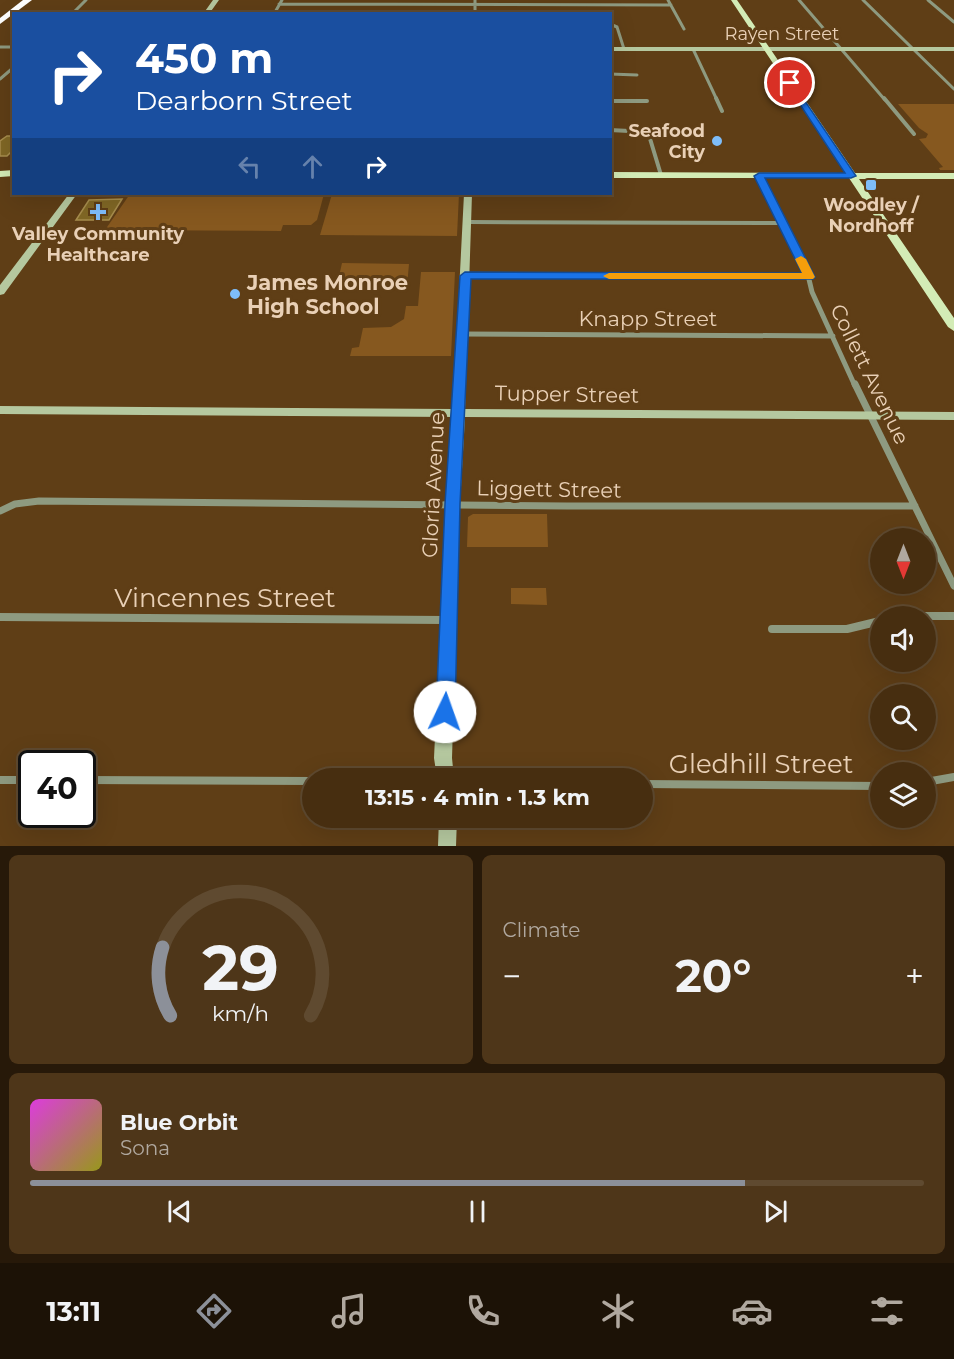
<!DOCTYPE html>
<meta charset="utf-8">
<style>
:root{--surface:#472e10;--page:#4e3619;--text:#f1f3f6;--muted:#b0a89f;--line:#5f4a30;--accent:#8c9099}
body{margin:0;font-family:Montserrat,sans-serif;background:var(--page);color:var(--text);height:100vh;display:flex;flex-direction:column;font-size:22px;white-space:nowrap}
*{box-sizing:border-box;margin:0}
p{font-size:20px;color:var(--muted)}
.icon{flex:none;width:33px;height:33px;fill:none;stroke:currentColor;stroke-width:2;stroke-linecap:round;stroke-linejoin:round}
.map{position:relative;height:846px;overflow:hidden}
.side{display:flex;flex-direction:column;gap:9px;padding:9px;background:#271909;flex:1}
.side>*{flex:none}
.banner{position:absolute;left:12px;top:12px;width:600px;height:183px;border-radius:0px;box-shadow:0 6px 24px #0002,0 0 0 2px var(--line);background:#1a4fa0;color:#fff;overflow:hidden}
.needle{width:39px;rotate:180deg}
.tools{position:absolute;left:870px;top:528px;display:grid;gap:12px}
.tools a{display:grid;place-items:center;width:66px;height:66px;border-radius:50%;background:var(--surface);box-shadow:0 6px 24px #0002,0 0 0 2px var(--line);font-size:30px}
.speed{position:absolute;left:18px;top:750px;display:flex;gap:12px;font-size:30px;font-weight:700;text-align:center}
.speed>*{display:grid;place-content:center;width:78px;height:78px;border-radius:50%;background:var(--surface);box-shadow:0 6px 24px #0002,0 0 0 2px var(--line);line-height:1}
.speed .limit{border:3px solid #111;border-radius:9px;background:#fff;color:#111}
.pin{position:absolute;display:grid;place-items:center;width:51px;height:51px;color:#fff;margin:-26px;border:3px solid #fff;border-radius:50%;box-shadow:0 2px 6px #0007}
.me{position:absolute;width:66px;margin:-33px;rotate:3deg;stroke-linejoin:round;filter:drop-shadow(0 0 4px #0008)}
.turn{display:flex;align-items:center;gap:21px;height:126px;padding:0 24px;font-size:27px}
.turn .icon{width:78px;height:78px;stroke-width:2.5}
.turn b{display:block;font-size:42px;line-height:51px}
.lanes{display:flex;align-items:center;height:57px;padding:0 24px;background:#0003;justify-content:center;gap:30px;direction:ltr}
.lanes .off{opacity:.35}
.big{font-size:45px;font-weight:700;line-height:1.1}
.side .tile{flex:1;display:flex;flex-direction:column;justify-content:center;gap:9px;min-width:0;padding:0 21px;border-radius:9px;background:var(--page)}
.side .dial{align-items:center;gap:0}
.dial svg{height:156px;overflow:visible;fill:none;stroke:var(--line);stroke-width:7;stroke-linecap:round;text-anchor:middle}
.dial text{fill:var(--text);stroke:none}
.song{display:flex;align-items:center;gap:18px}
.cover{width:72px;height:72px;border-radius:9px;background:linear-gradient(135deg,hsl(300 70% 55%),hsl(60 70% 35%))}
.played{height:6px;border-radius:3px;background:linear-gradient(90deg,var(--accent) 80%,var(--line) 80%)}
.keys{display:flex;justify-content:space-around;direction:ltr}
.heat{display:flex;justify-content:space-between;align-items:center;font-size:33px;direction:ltr}
.side .tiles{flex:1;display:grid;gap:9px;grid-template-columns:1fr 1fr}
.tile:last-child{grid-column:span 2}
.trip{position:absolute;left:302px;top:768px;width:351px;height:60px;border-radius:30px;background:var(--surface);box-shadow:0 6px 24px #0002,0 0 0 2px var(--line);font-weight:700;line-height:60px;text-align:center}
.tab-bar{display:flex;height:96px;justify-content:space-around;align-items:center;background:#1c1206;color:var(--muted)}
.tab-bar .icon{width:42px;height:42px}
.tab-bar .active{color:var(--accent)}
.tab-bar b{font-size:27px;color:var(--text)}
.map>svg:first-child{display:block}
.green{fill:#86581f}
.building{fill:#806725;stroke:#a78d4d;stroke-width:1.5}
.lines{fill:none;stroke-linecap:round;stroke-linejoin:round}
.street-far4{stroke:#8e9a80;stroke-width:3}
.street-far3{stroke:#8e9a80;stroke-width:4}
.street-far2{stroke:#8e9a80;stroke-width:5}
.street-far1{stroke:#8e9a80;stroke-width:7}
.street{stroke:#8e9a80;stroke-width:8}
.secondary{fill:#b5c89f;fill-rule:evenodd}
.primary{fill:#d3ecb6;fill-rule:evenodd}
.highway{fill:#fff;fill-rule:evenodd}
.route{fill:#1a73e8;stroke:#114b97;stroke-width:1.5}
.slow{fill:#f59e0b}
.poi-dot{fill:#7ebdf9;stroke:#5f3e16;stroke-width:2}
.labels{text-anchor:middle;dominant-baseline:central;stroke-width:6;stroke-linejoin:round;paint-order:stroke}
.far-street-label{font-size:18px;fill:#e9d0b6;stroke:#5f3e16}
.far-poi-label{font-size:18px;font-weight:bold;fill:#e9d0b6;stroke:#5f3e16}
.poi-label{font-size:21px;font-weight:bold;fill:#e9d0b6;stroke:#5f3e16;text-anchor:start}
.street-label{font-size:21px;fill:#e9d0b6;stroke:#5f3e16}
.near-street-label{font-size:26px;fill:#e9d0b6;stroke:#5f3e16}
</style>
<div class="map">
<svg width="954" height="846" viewBox="0 0 954 846">
<rect width="100%" height="100%" fill="#5f3e16"/>
<path class="green" d="M898,104H954V170H940L939,168L943,167L919,139L926,138L928,134L919,128Z
M130,194H324L317,220L311,225H283L281,231L105,230Z
M332,194H459L457,236L320,235Z
M342,263L409,264L407,286L337,285Z
M421,272H455L451,356H350L352,348L359,347L363,328L391,327L404,319L406,306H418Z
M473,514H547L548,547H467L468,517Z
M511,588H546L547,605L511,604Z"/>
<path class="building" d="M7,136H14V149L7,156H0V141Z
M122,199L109,220H76L89,200Z"/>
<g class="lines">
<path class="street-far4" d="M475,0V14
M668,0L684,29
M799,0L885,100
M863,0L954,89
M928,0L954,22
M279,4L671,5
M72,14L86,0
M274,14L282,0
M610,24L617,27L624,49
M0,47H14
M693,49L717,100
M610,74L637,75
M0,79L14,67"/>
<path class="street-far3" d="M716,98L722,111
M884,98L914,134
M610,101H647
M610,130L648,132L661,175
M758,176L784,226
M468,222L782,223"/>
<path class="street-far2" d="M783,224L807,271L812,292L855,386
M465,276L809,277
M463,334L833,336"/>
<path class="street-far1" d="M855,384L954,586
M0,511L15,504L39,501L567,506H915"/>
<path class="street" d="M907,616H954
M0,617L446,620
M772,629H847L880,621
M0,780H32
M82,780L312,781
M926,782L954,777
M642,784L880,786"/>
<path class="secondary" d="M213,0H219L209,14H203Z
M610,47H954V51H610Z
M69,194H77L4,294L0,295V285Z
M464,194H472L465,409L954,412V420L465,417L460,504L452,758L454,778H437L434,758L446,504L453,417L0,414V406L453,409Z
M439,818H457L456,846H438Z"/>
<path class="primary" d="M731,0H737L855,173H954V179H859L954,318V331L948,327L849,178H610V172L846,173Z
M14,170V176L0,177V171Z"/>
<path class="highway" d="M23,0H32L0,24V18Z"/>
</g>
<path class="route" d="M790,81L792,82L856,176L851,178H765L815,277L813,279H471L460,504L455,712L452,718L445,720L439,718L436,712L445,504L460,276L465,272L802,273L754,176L759,173H845L786,83Z"/>
<path class="slow" d="M801,256L806,259L815,277L813,279H609L603,276L609,273H802L795,259Z"/>
<g class="poi-dot">
<circle cx="717" cy="141" r="6"/>
<rect x="865" y="179" width="12" height="12" rx="3"/>
<path d="M95 203h6v6h6v6h-6v6h-6v-6h-6v-6h6z"/>
<circle cx="235" cy="294" r="6"/>
</g>
<g class="labels">
<g class="far-street-label">
<text x="782" y="34">Rayen Street</text>
</g>
<g class="far-poi-label">
<text x="705" y="131" text-anchor="end">Seafood<tspan x="705" dy="21">City</tspan></text>
<text x="871" y="205">Woodley /<tspan x="871" dy="21">Nordhoff</tspan></text>
<text x="98" y="234">Valley Community<tspan x="98" dy="21">Healthcare</tspan></text>
</g>
<g class="poi-label">
<text x="247" y="282">James Monroe<tspan x="247" dy="24">High School</tspan></text>
</g>
<g class="street-label">
<text x="648" y="318">Knapp Street</text>
<text transform="translate(870 374) rotate(64)">Collett Avenue</text>
<text transform="translate(567 394) rotate(1)">Tupper Street</text>
<text transform="translate(433 485) rotate(-87)">Gloria Avenue</text>
<text transform="translate(549 489) rotate(1)">Liggett Street</text>
</g>
<g class="near-street-label">
<text x="225" y="598">Vincennes Street</text>
<text x="761" y="764">Gledhill Street</text>
</g>
</g>
</svg>
<div class="tools">
<a><svg class="needle" viewBox="-14 -14 28 28"><path d="M0-13l5 13h-10z" fill="#e53935"/><path d="M0 13l5-13h-10z" fill="#b0a89f"/></svg></a>
<a><svg class="icon" aria-label="sound" viewBox="0 0 24 24"><path d="M4 9h4l5-4v14l-5-4H4zM17 9q2 3 0 6"/></svg></a>
<a><svg class="icon" aria-label="search" viewBox="0 0 24 24"><circle cx="10" cy="10" r="6"/><path d="M15 15l6 6"/></svg></a>
<a><svg class="icon" aria-label="layers" viewBox="0 0 24 24"><path d="M12 4l9 5-9 5-9-5zM3 14l9 5 9-5"/></svg></a>
</div>
<div class="speed"><div class="limit">40</div></div>
<div class="pin" style="left:790px;top:83px;background:#d93025"><svg class="icon" aria-label="arrive" viewBox="0 0 24 24"><path d="M6 21V4h12l-3 4 3 4H6"/></svg></div>
<svg class="me" style="left:445px;top:712px" viewBox="-20 -20 40 40"><circle r="19" fill="#fff"/><path d="M0-13L10 11 0 6-10 11z" fill="#1a73e8"/></svg>
<div class="trip">13:15 · 4 min · 1.3 km</div>
<div class="banner">
<div class="turn"><svg class="icon" aria-label="right" viewBox="0 0 24 24"><path d="M7 20v-9h11M14 6l5 5-5 5"/></svg><div><b>450 m</b>Dearborn Street</div></div>
<div class="lanes"><svg class="icon off" aria-label="left" viewBox="0 0 24 24"><path d="M17 20v-9H6M10 6l-5 5 5 5"/></svg><svg class="icon off" aria-label="ahead" viewBox="0 0 24 24"><path d="M12 20V5M6 11l6-6 6 6"/></svg><svg class="icon" aria-label="right" viewBox="0 0 24 24"><path d="M7 20v-9h11M14 6l5 5-5 5"/></svg></div>
</div>
</div>
<section class="side">
<div class="tiles">
<div class="tile dial"><svg viewBox="0 0 100 80">
<path d="M14 69A42 42 0 1 1 86 69"/>
<path d="M14 69A42 42 0 0 1 10 34" stroke="#8c9099"/>
<text x="50" y="56" font-size="32" font-weight="700">29</text>
<text x="50" y="72" font-size="11">km/h</text>
</svg></div>
<div class="tile"><p>Climate</p>
<div class="heat"><a>−</a><b class="big">20°</b><a>+</a></div>
</div>
<div class="tile">
<div class="song"><i class="cover"></i><div><b>Blue Orbit</b><p>Sona</p></div></div>
<div class="played"></div>
<div class="keys"><svg class="icon" aria-label="previous" viewBox="0 0 24 24"><path d="M18 5L8 12l10 7zM5 5v14"/></svg><svg class="icon" aria-label="pause" viewBox="0 0 24 24"><path d="M8 5v14M16 5v14"/></svg><svg class="icon" aria-label="next" viewBox="0 0 24 24"><path d="M6 5l10 7-10 7zM19 5v14"/></svg></div>
</div>
</div>
</section>
<nav class="tab-bar">
<b>13:11</b>
<svg class="icon active" aria-label="directions" viewBox="0 0 24 24"><path d="M12 3l9 9-9 9-9-9zM9 14v-3h6M13 9l2 2-2 2"/></svg>
<svg class="icon" aria-label="music" viewBox="0 0 24 24"><path d="M9 18V5l10-2v13"/><circle cx="6" cy="18" r="3"/><circle cx="16" cy="16" r="3"/></svg>
<svg class="icon" aria-label="phone" viewBox="0 0 24 24"><path d="M5 4h4l2 5-3 2q2 4 5 5l2-3 5 2v4C11 20 4 13 5 4z"/></svg>
<svg class="icon" aria-label="climate" viewBox="0 0 24 24"><path d="M12 3v18M4 7l16 10M4 17L20 7"/></svg>
<svg class="icon" aria-label="car" viewBox="0 0 24 24"><path d="M5 17H2v-5l4-1 3-4h7l3 4 3 1v5h-3M9 17h6M6 11h13"/><circle cx="7" cy="17" r="2"/><circle cx="17" cy="17" r="2"/></svg>
<svg class="icon" aria-label="filters" viewBox="0 0 24 24"><path d="M4 7h16M4 17h16"/><circle cx="9" cy="7" r="2"/><circle cx="15" cy="17" r="2"/></svg>
</nav>
